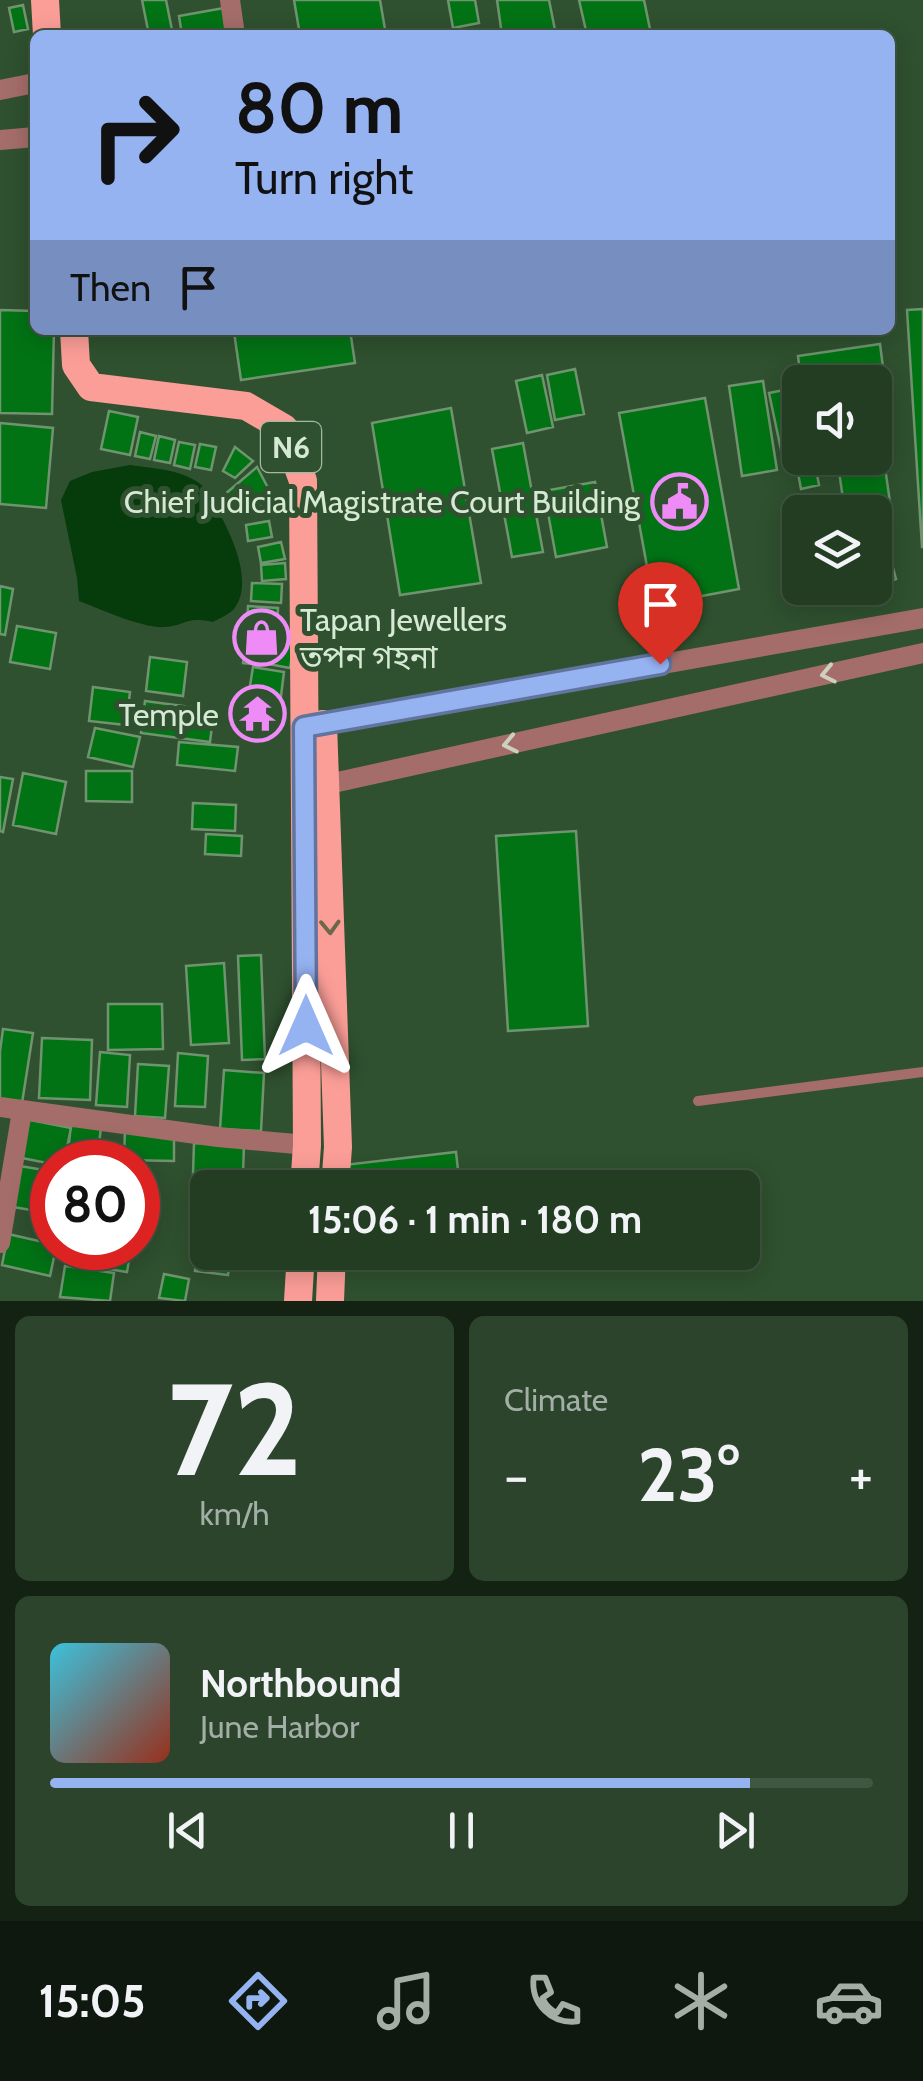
<!DOCTYPE html>
<meta charset="utf-8">
<style>
:root{--surface:#233d23;--page:#2b442b;--text:#f1f3f6;--muted:#a3aea6;--line:#405641;--accent:#95b2f1}
body{margin:0;font-family:Cabin,"Noto Sans Bengali",sans-serif;background:var(--page);color:var(--text);height:100vh;display:flex;flex-direction:column;font-size:38px;white-space:nowrap}
*{box-sizing:border-box;margin:0}
p{font-size:32px;color:var(--muted)}
.icon{flex:none;width:55px;height:55px;fill:none;stroke:currentColor;stroke-width:2;stroke-linecap:round;stroke-linejoin:round}
.map{position:relative;height:1301px;overflow:hidden}
.drawer{display:flex;flex-direction:column;gap:15px;padding:15px;background:#132213;flex:1}
.drawer>*{flex:none}
.guide{position:absolute;left:30px;top:30px;width:865px;height:305px;border-radius:15px;box-shadow:0 5px 25px #0003,0 0 0 2px var(--line);background:#95b2f1;color:#111;overflow:hidden}
.buttons{position:absolute;left:782px;top:365px;display:grid;gap:20px}
.buttons a{display:grid;place-items:center;width:110px;height:110px;border-radius:15px;background:var(--surface);box-shadow:0 5px 25px #0003,0 0 0 2px var(--line);font-size:50px}
.speed{position:absolute;left:30px;top:1140px;display:flex;gap:20px;font-size:50px;font-weight:700;text-align:center}
.speed>*{display:grid;place-content:center;width:130px;height:130px;border-radius:50%;background:var(--surface);box-shadow:0 5px 25px #0003,0 0 0 2px var(--line);line-height:1}
.speed .limit{border:15px solid #d22;background:#fff;color:#111}
.pin{position:absolute;display:grid;place-items:center;width:85px;height:85px;color:#fff;margin:-102px -42px;border-radius:50% 50% 50% 0;rotate:-45deg;box-shadow:0 0 10px #0007}
.pin .icon{rotate:45deg}
.me{position:absolute;width:110px;margin:-55px;rotate:0deg;stroke-linejoin:round;filter:drop-shadow(0 0 8px #0008)}
.turn{display:flex;align-items:center;gap:35px;height:210px;padding:0 40px;font-size:45px}
.turn .icon{width:130px;height:130px;stroke-width:2.5}
.turn b{display:block;font-size:70px;line-height:85px}
.then{display:flex;align-items:center;height:95px;padding:0 40px;background:#0003;gap:20px;font-size:38px}
.big{font-size:75px;font-weight:700;line-height:1.1}
.drawer .tile{flex:1;display:flex;flex-direction:column;justify-content:center;gap:15px;min-width:0;padding:0 35px;border-radius:15px;background:var(--page)}
.drawer .dial{align-items:center;gap:0}
.dial b{font-size:130px;line-height:1}
.song{display:flex;align-items:center;gap:30px}
.cover{width:120px;height:120px;border-radius:15px;background:linear-gradient(135deg,hsl(190 70% 55%),hsl(10 70% 35%))}
.played{height:10px;border-radius:5px;background:linear-gradient(90deg,var(--accent) 85%,var(--line) 85%)}
.keys{display:flex;justify-content:space-around;direction:ltr}
.heat{display:flex;justify-content:space-between;align-items:center;font-size:55px;direction:ltr}
.drawer .tiles{flex:1;display:grid;gap:15px;grid-template-columns:1fr 1fr}
.tile:last-child{grid-column:span 2}
.trip{position:absolute;left:190px;top:1170px;width:570px;height:100px;border-radius:15px;background:var(--surface);box-shadow:0 5px 25px #0003,0 0 0 2px var(--line);font-weight:700;line-height:100px;text-align:center}
.tabs{display:flex;height:160px;justify-content:space-around;align-items:center;background:#0e180e;color:var(--muted)}
.tabs .icon{width:70px;height:70px}
.tabs .selected{color:var(--accent)}
.tabs b{font-size:45px;color:var(--text)}
.map>svg:first-child{display:block}
.water{fill:#063b0b}
.building{fill:#027315;stroke:#70946f;stroke-width:2.5}
.lines{fill:none;stroke-linecap:round;stroke-linejoin:round}
.service{stroke:#a46d69;stroke-width:10}
.minor{stroke:#a46d69;stroke-width:20}
.tertiary{stroke:#a46d69;stroke-width:20}
.trunk{stroke:#fc9e98;stroke-width:28}
.oneway{stroke:#ccd0bf}
.oneway2{stroke:#6c684e}
.route-casing{stroke:#61749d;stroke-width:25}
.route{stroke:#95b2f1;stroke-width:18}
.labels{text-anchor:middle;dominant-baseline:central;stroke-width:10;stroke-linejoin:round;paint-order:stroke}
.shield{fill:#2f512f;stroke:#a4bba3;stroke-width:2.5}
.shield-label{font-size:30px;font-weight:bold;fill:#d6e9d5}
.poi-label{font-size:32px;fill:#d6e9d5;stroke:#2f512f;text-anchor:end}
</style>
<div class="map">
<svg width="923" height="1301" viewBox="0 0 923 1301">
<rect width="100%" height="100%" fill="#2f512f"/>
<path class="water" d="M130,465C155,469 184,469 204,487C209,492 212,501 216,507C230,532 256,583 233,610C228,615 218,619 213,622C185,616 188,625 165,627C144,629 100,609 79,601L77,578L61,500L70,481L92,472Z"/>
<path class="building" d="M142,0H166L173,35H149Z
M294,0H380L386,35H300Z
M448,0H475L479,23L453,28Z
M497,0H549L556,35H502Z
M579,0H644L651,34L587,35Z
M23,5L28,29L14,32L9,8Z
M224,8L228,35H182L179,16Z
M923,309V547H922L907,310Z
M0,310L35,311V330H54L52,414L0,413Z
M247,330H350L355,363L241,380L234,332Z
M880,344L884,375L828,382H801L798,356Z
M575,369L584,414L555,420L547,375Z
M542,375L553,427L527,433L516,381Z
M763,381L777,470L742,476L729,386Z
M794,388L800,414V458H809L784,464L769,393Z
M705,398L739,589L654,605L619,413Z
M875,398L891,509L845,512L837,458H875Z
M451,408L481,583L400,595L372,423Z
M109,411L138,417L130,455L101,449Z
M0,423L53,428L46,508L0,504Z
M140,432L156,436L150,459L135,456Z
M159,436L175,440L170,463L154,460Z
M179,442L195,445L190,469L174,465Z
M523,443L543,552L512,557L492,449Z
M200,444L216,447L211,470L195,467Z
M235,447L253,461L235,478L223,471Z
M815,464L819,485L801,489L797,468Z
M257,467L275,501L239,514L224,495Z
M595,482L607,547L556,557L544,491Z
M885,515L888,540L875,542V516Z
M269,521L272,537L248,541L246,525Z
M800,538V588H836L791,593L784,540Z
M281,542L285,559L261,563L258,547Z
M285,563L286,579L262,581L261,565Z
M892,564L896,579L875,584V568Z
M252,583L282,584L281,603L251,601Z
M0,586L13,589L5,635L0,634Z
M248,606L278,608L277,626L247,625Z
M17,626L56,633L50,669L10,662Z
M247,633L268,636L265,665L243,663Z
M273,635L295,639L290,668L268,664Z
M150,657L187,662L183,696L146,691Z
M253,667L284,672L281,696L249,692Z
M93,687L130,692L126,725L89,721Z
M247,694L279,699L276,722L244,718Z
M145,701L214,710L210,742L141,733Z
M95,728L140,737L133,767L88,757Z
M179,742L238,747L235,771L177,765Z
M86,771H132V802L86,801Z
M23,773L66,782L56,834L13,825Z
M0,777L13,779L3,832L0,831Z
M193,803L236,805L235,831L192,829Z
M576,831L588,1026L508,1031L496,836Z
M206,834L242,836L241,856L205,854Z
M261,955L265,1059L242,1060L238,956Z
M224,963L229,1043L191,1045L186,966Z
M108,1004H162L163,1049L108,1050Z
M3,1029L33,1033L22,1103L0,1100V1051Z
M42,1038L92,1040L90,1100L39,1098Z
M100,1052L130,1055L127,1107L96,1105Z
M178,1053L208,1056L205,1107L175,1106Z
M138,1064L169,1066L165,1118L135,1116Z
M224,1070L264,1073L261,1131L220,1129Z
M15,1117L71,1128L64,1162H52V1164L7,1155Z
M71,1124L101,1127L97,1162H67Z
M125,1129L174,1130V1161L124,1160Z
M194,1143L244,1144L243,1175L193,1174Z
M456,1152L460,1188H347L344,1165Z
M14,1165L50,1171L43,1212L7,1206Z
M200,1184L224,1188H208V1219L196,1218Z
M8,1234L52,1244V1248H56L50,1276L2,1265Z
M199,1237L208,1238V1252H231L228,1275L195,1271Z
M85,1248H131L127,1272L83,1265Z
M65,1266L114,1273L110,1301L60,1297Z
M164,1274L189,1279L185,1301L159,1298Z"/>
<g class="lines">
<path class="service" d="M698,1101L923,1072"/>
<path class="minor" d="M230,0L235,35
M0,1107L218,1137L307,1145
M0,1243L22,1111"/>
<path class="tertiary" d="M0,90L35,83
M0,140L35,137
M311,726L923,618
M315,787L923,653"/>
<path class="trunk" d="M45,0L47,35
M74,330L76,365L91,387L246,406L284,428L303,481L307,1145L304,1188
M323,724L338,1147L335,1188
M298,1301L301,1252
M330,1301L332,1252"/>
</g>
<defs><path id="oneway-chevron" d="M-2-3.5L2.5 0L-2 3.5" fill="none" stroke-width="1.6" stroke-linecap="round" stroke-linejoin="round" transform="scale(2.5)"/></defs>
<g class="oneway">
<use href="#oneway-chevron" transform="translate(828 674) rotate(168)"/>
<use href="#oneway-chevron" transform="translate(510 744) rotate(168)"/>
</g>
<use class="oneway2" href="#oneway-chevron" transform="translate(330 927) rotate(88)"/>
<g class="lines">
<defs>
<path id="route" d="M306,1026L304,727L660,664"/>
</defs>
<use href="#route" class="route-casing"/>
<use href="#route" class="route"/>
</g>
<defs>
<symbol id="civic-ring" viewBox="-11 -11 22 22"><circle r="9.5" fill="#2f512f" stroke="#ee8bf7" stroke-width="1.5"/><path d="M-.6-6.5H3V-4.5H.6V-3L4-1V1h2V6H-6V1h2V-1L-.6-3ZM-1.2 2.5V6h2.4V2.5Z" fill="#ee8bf7"/></symbol>
<symbol id="shop-ring" viewBox="-11 -11 22 22"><circle r="9.5" fill="#2f512f" stroke="#ee8bf7" stroke-width="1.5"/><path d="M-5-2.5h2.3a2.7 3.5 0 0 1 5.4 0H5L5.5 6h-11ZM-1.5-2.5h3a1.5 2.3 0 0 0-3 0Z" fill="#ee8bf7"/></symbol>
<symbol id="temple-ring" viewBox="-11 -11 22 22"><circle r="9.5" fill="#2f512f" stroke="#ee8bf7" stroke-width="1.5"/><path d="M0-6L5-2H3V0L6.5 2.5H4V6H1.5V3h-3V6H-4V2.5H-6.5L-3 0V-2H-5Z" fill="#ee8bf7"/></symbol>
</defs>
<g fill-rule="evenodd">
<use href="#civic-ring" x="648" y="470" width="63" height="63"/>
<use href="#shop-ring" x="230" y="606" width="63" height="63"/>
<use href="#temple-ring" x="226" y="682" width="63" height="63"/>
</g>
<g class="labels">
<rect class="shield" x="261" y="422" width="60" height="50" rx="8"/>
<g class="shield-label">
<text x="291" y="447">N6</text>
</g>
<g class="poi-label">
<text x="640" y="501">Chief Judicial Magistrate Court Building</text>
<text x="300" y="619" text-anchor="start">Tapan Jewellers<tspan x="300" dy="37">তপন গহনা</tspan></text>
<text x="219" y="714">Temple</text>
</g>
</g>
</svg>
<div class="buttons">
<a><svg class="icon" aria-label="sound" viewBox="0 0 24 24"><path d="M4 9h4l5-4v14l-5-4H4zM17 9q2 3 0 6"/></svg></a>
<a><svg class="icon" aria-label="layers" viewBox="0 0 24 24"><path d="M12 4l9 5-9 5-9-5zM3 14l9 5 9-5"/></svg></a>
</div>
<div class="speed"><div class="limit">80</div></div>
<div class="pin" style="left:660px;top:664px;background:#d93025"><svg class="icon" aria-label="arrive" viewBox="0 0 24 24"><path d="M6 21V4h12l-3 4 3 4H6"/></svg></div>
<svg class="me" style="left:306px;top:1026px" viewBox="-20 -20 40 40"><path d="M0-17L14 15 0 8-14 15z" fill="#95b2f1" stroke="#fff" stroke-width="4"/></svg>
<div class="trip">15:06 · 1 min · 180 m</div>
<div class="guide">
<div class="turn"><svg class="icon" aria-label="right" viewBox="0 0 24 24"><path d="M7 20v-9h11M14 6l5 5-5 5"/></svg><div><b>80 m</b>Turn right</div></div>
<div class="then">Then<svg class="icon" aria-label="arrive" viewBox="0 0 24 24"><path d="M6 21V4h12l-3 4 3 4H6"/></svg></div>
</div>
</div>
<section class="drawer">
<div class="tiles">
<div class="tile dial"><b>72</b><p>km/h</p></div>
<div class="tile"><p>Climate</p>
<div class="heat"><a>−</a><b class="big">23°</b><a>+</a></div>
</div>
<div class="tile">
<div class="song"><i class="cover"></i><div><b>Northbound</b><p>June Harbor</p></div></div>
<div class="played"></div>
<div class="keys"><svg class="icon" aria-label="previous" viewBox="0 0 24 24"><path d="M18 5L8 12l10 7zM5 5v14"/></svg><svg class="icon" aria-label="pause" viewBox="0 0 24 24"><path d="M8 5v14M16 5v14"/></svg><svg class="icon" aria-label="next" viewBox="0 0 24 24"><path d="M6 5l10 7-10 7zM19 5v14"/></svg></div>
</div>
</div>
</section>
<nav class="tabs">
<b>15:05</b>
<svg class="icon selected" aria-label="directions" viewBox="0 0 24 24"><path d="M12 3l9 9-9 9-9-9zM9 14v-3h6M13 9l2 2-2 2"/></svg>
<svg class="icon" aria-label="music" viewBox="0 0 24 24"><path d="M9 18V5l10-2v13"/><circle cx="6" cy="18" r="3"/><circle cx="16" cy="16" r="3"/></svg>
<svg class="icon" aria-label="phone" viewBox="0 0 24 24"><path d="M5 4h4l2 5-3 2q2 4 5 5l2-3 5 2v4C11 20 4 13 5 4z"/></svg>
<svg class="icon" aria-label="climate" viewBox="0 0 24 24"><path d="M12 3v18M4 7l16 10M4 17L20 7"/></svg>
<svg class="icon" aria-label="car" viewBox="0 0 24 24"><path d="M5 17H2v-5l4-1 3-4h7l3 4 3 1v5h-3M9 17h6M6 11h13"/><circle cx="7" cy="17" r="2"/><circle cx="17" cy="17" r="2"/></svg>
</nav>
